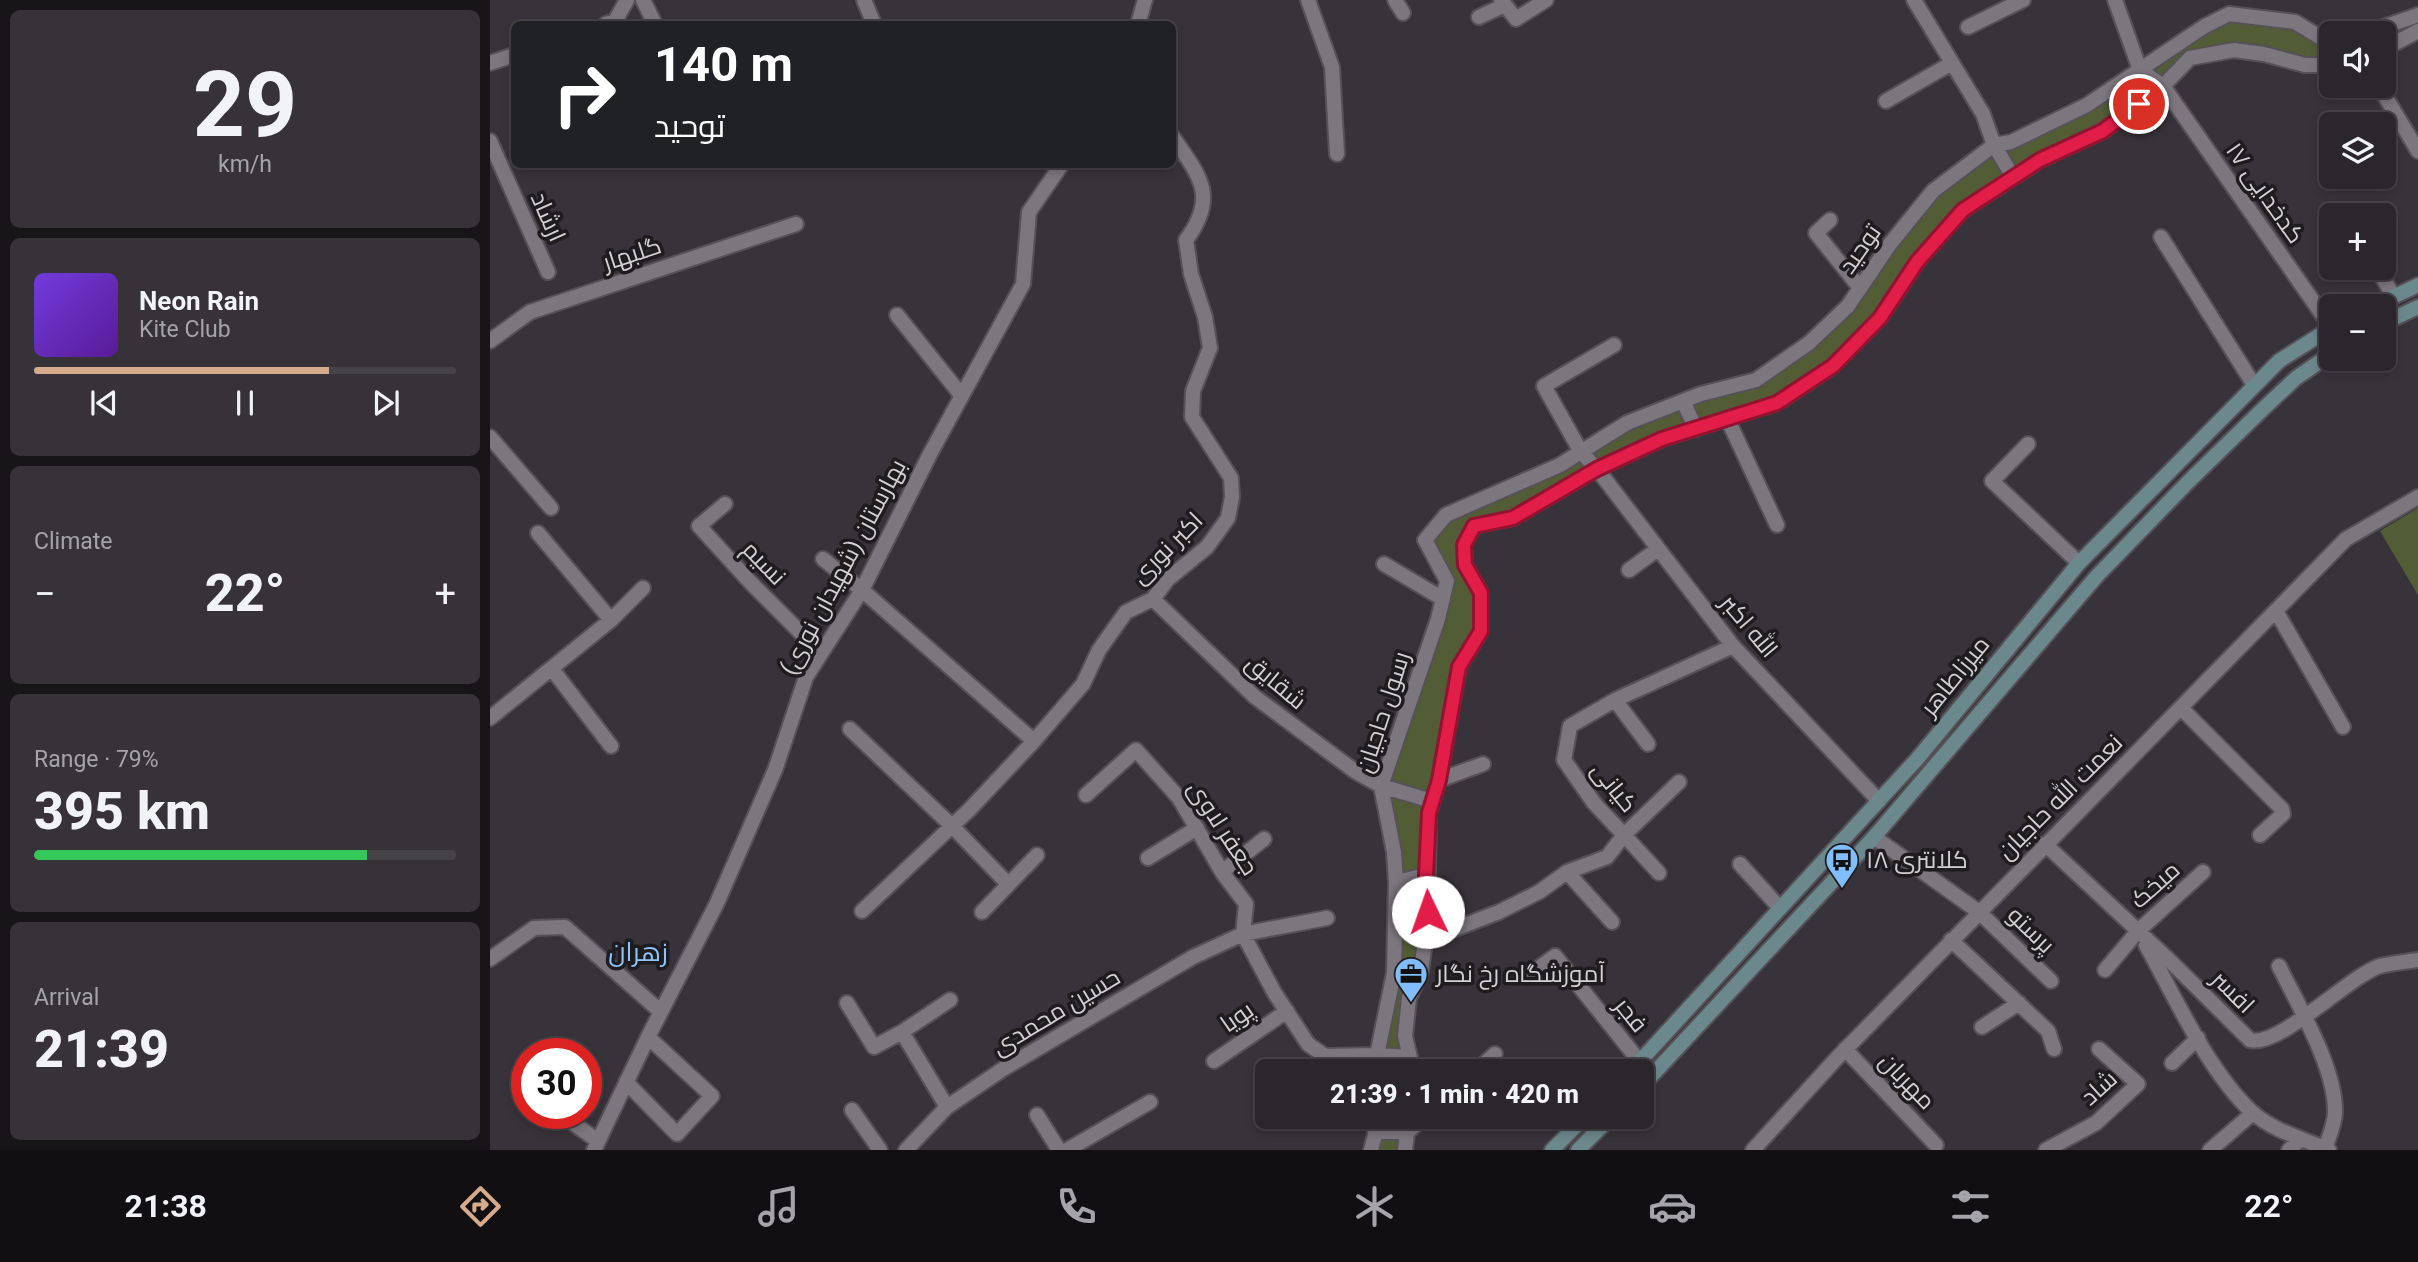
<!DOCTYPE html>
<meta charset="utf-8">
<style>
:root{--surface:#2a262c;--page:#363238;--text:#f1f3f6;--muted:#a5a5a9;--line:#464348;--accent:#d6ab8b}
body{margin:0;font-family:Roboto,Cairo,sans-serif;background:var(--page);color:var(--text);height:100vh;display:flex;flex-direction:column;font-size:26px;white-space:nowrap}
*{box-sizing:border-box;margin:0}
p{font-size:23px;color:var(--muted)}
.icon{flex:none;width:38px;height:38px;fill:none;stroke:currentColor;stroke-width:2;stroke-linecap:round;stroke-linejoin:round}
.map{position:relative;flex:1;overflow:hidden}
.side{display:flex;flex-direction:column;gap:10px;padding:10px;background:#171518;width:490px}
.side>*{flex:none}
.guide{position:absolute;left:21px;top:21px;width:665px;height:147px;border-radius:10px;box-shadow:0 4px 10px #0003,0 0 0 2px var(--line);background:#202124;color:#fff;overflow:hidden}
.fabs{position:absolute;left:1829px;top:21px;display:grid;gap:14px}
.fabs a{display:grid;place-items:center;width:77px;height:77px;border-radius:10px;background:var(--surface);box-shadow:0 4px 10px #0003,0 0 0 2px var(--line);font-size:35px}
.speed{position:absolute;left:21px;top:1038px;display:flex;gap:14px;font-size:35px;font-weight:700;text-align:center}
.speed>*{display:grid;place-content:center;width:91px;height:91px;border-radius:50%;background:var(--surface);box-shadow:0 4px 10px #0003,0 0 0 2px var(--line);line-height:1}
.speed .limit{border:10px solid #d22;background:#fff;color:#111}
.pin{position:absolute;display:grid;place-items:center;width:60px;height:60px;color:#fff;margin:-30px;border:4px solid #fff;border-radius:50%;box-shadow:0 2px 7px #0007}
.me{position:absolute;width:77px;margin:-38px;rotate:357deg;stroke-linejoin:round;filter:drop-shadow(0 0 5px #0008)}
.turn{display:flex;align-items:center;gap:24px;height:147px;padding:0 28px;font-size:32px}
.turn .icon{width:91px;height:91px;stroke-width:2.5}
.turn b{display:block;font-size:49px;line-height:60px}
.big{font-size:52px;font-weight:800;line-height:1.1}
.side .card{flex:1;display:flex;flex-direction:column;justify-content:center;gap:10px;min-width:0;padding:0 24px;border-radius:10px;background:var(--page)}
.side .dial{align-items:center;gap:0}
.dial b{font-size:91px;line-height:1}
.song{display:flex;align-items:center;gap:21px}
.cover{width:84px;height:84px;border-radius:10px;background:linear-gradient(135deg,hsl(260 70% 55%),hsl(270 70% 35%))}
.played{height:7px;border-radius:4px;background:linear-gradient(90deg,var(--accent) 70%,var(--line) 70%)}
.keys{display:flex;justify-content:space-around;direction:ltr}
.heat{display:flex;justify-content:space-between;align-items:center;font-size:38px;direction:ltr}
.charge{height:10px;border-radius:5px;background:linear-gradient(90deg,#34c759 79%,var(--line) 0)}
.trip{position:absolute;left:765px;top:1059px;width:399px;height:70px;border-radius:10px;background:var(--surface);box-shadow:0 4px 10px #0003,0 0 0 2px var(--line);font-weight:800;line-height:70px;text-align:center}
.tabs{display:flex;height:112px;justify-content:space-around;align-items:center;background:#110f12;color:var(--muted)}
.tabs .icon{width:49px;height:49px}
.tabs .current{color:var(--accent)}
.tabs b{font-size:32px;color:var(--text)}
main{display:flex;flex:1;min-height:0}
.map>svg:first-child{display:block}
.green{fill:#525d35}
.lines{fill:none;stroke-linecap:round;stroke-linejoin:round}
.minor-casing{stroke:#565157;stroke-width:18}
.secondary-casing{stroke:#565157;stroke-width:18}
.minor{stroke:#7c767e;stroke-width:14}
.secondary{stroke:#6b888c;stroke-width:14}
.route-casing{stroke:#92132f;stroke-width:18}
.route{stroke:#e11d48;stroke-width:12}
.labels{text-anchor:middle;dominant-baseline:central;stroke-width:7;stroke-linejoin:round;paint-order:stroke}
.street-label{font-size:24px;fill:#d3d0d4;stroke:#1e1c1f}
.poi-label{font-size:24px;fill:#d3d0d4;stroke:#1e1c1f;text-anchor:start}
.neighbourhood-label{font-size:26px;fill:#8cc5fd;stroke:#1e1c1f}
</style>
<main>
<section class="side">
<div class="card dial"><b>29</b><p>km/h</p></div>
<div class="card">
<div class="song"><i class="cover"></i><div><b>Neon Rain</b><p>Kite Club</p></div></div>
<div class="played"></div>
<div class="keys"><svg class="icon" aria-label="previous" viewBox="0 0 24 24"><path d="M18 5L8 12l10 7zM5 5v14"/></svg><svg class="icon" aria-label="pause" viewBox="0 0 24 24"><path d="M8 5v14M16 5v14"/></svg><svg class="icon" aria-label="next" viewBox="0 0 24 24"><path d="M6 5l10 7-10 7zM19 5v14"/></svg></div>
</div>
<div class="card"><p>Climate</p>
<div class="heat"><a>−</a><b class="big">22°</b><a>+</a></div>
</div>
<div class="card"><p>Range · 79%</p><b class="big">395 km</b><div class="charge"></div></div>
<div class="card"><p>Arrival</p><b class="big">21:39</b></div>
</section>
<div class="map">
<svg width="1928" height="1150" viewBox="0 0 1928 1150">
<rect width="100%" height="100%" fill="#38333a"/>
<path class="green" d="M1738,18L1803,25L1841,48V63L1767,50L1699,55L1610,130L1472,207L1387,316L1340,364L1285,401L1172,436L1021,515L985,524L969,553L989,594L988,632L966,664L945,783L935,921L918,997L921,1071H890L907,976L895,790L954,603L942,538L960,521L1128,431L1265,382L1312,351L1445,196L1503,150Z
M1928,508V595L1890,531Z
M894,1117H917L913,1150H886Z"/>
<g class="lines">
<defs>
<path id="minor" d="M153,0L165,24
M374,0L384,24
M818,0L842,67L847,154
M905,0L913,13
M1011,0L1026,19L1056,0
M1424,0L1493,114L1504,145L1523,177
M1625,0L1650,70L1673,86L1841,327
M989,17L1015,5
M116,24L125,21L137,0
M648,24L655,0
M1478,27L1533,0
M1876,33L1928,15
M1894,49L1928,31
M0,63L24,55
M1889,86L1928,151
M1396,101L1462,63
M0,141L58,272
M1852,210L1856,215
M1340,220L1326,233L1370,288
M1671,237L1764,385
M1887,268L1904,297
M407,315L472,396
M0,341L40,312L306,224
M1124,345L1054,386L1091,452L1107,469L1243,646L1389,801
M1193,401L1206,429
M1238,420L1287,525
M0,437L61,508
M1538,444L1502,481L1589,563
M235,504L209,526L261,583L331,653
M48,533L121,620
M333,559L372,590L544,741
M894,564L953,599
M1139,570L1168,549
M663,599L765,697L866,772L891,786L942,801
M1786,611L1853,727
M62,669L121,746
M1125,700L1158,744
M1691,708L1792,809L1793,814L1770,835
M0,718L121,620L153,588
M360,729L463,827L518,884
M949,780L993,764
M596,795L646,750L689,798L732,872L756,904L753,934L784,992L818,1044L835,1056L887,1055L920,1057
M1384,837L1489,912L1561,981
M1555,844L1676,957L1760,1040C1789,1048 1859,976 1890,966C1902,963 1916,962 1928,960
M658,858L707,828
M1250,864L1289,907
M732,872L774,839
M1077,872L1122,922
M1169,873L1134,835L1189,782
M906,882L936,875
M372,911L479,810L544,741L593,684L609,650L636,612L663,599L678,579L717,547L738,518L742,497L741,478L702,417L703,391L720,348L715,317L701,274L696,240C729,196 709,175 682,136
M492,912L547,855
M905,926L962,930L1009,912L1049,892L1077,872L1117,857L1134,835L1104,803L1074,760L1080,726L1125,700L1243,646
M1461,940L1558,1031L1564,1049
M1656,945C1685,997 1718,1071 1762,1112C1783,1131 1814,1139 1839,1150
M0,959L44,928L75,927L171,1012
M1789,966C1808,1005 1846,1068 1845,1112C1845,1124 1839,1137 1835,1148
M1615,970L1648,931L1713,872
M1038,976L1065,956L1150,1062
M357,1003L384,1047L412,1032L460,1000
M1492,1027L1529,1003
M412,1032L457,1107
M1355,1049L1446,1145
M724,1061L797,1011
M1682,1063L1708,1038
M888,1071L887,1055L904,973L906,882L904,852L891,786L948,619L957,581L935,540L956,515L1070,465L1137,423L1211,394L1266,380L1319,343L1358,306L1400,244L1443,191L1504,145L1521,142L1597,105L1715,26L1739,14L1805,22L1841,44
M923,1071L915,1036L919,998L931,971L937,927L939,813L949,780L969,667L991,631V593L975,565L974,545L984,526L1023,518L1107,469L1172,439L1287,403L1343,366L1390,318L1427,262L1473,210L1550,160L1613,131L1673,86L1700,58L1744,50L1774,54L1815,65H1841
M986,1071L1005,1054
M136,1082L187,1134L222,1096L158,1037
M362,1110L390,1150
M69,1113L108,1141
M547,1115L569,1150
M885,1132H918L935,1116
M104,1150L158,1037L227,903L285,770L316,677L372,590L440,454L533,284L539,212L572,164
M416,1150L457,1107L513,1069L703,957L753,934L837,918
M577,1150L660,1102
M881,1150L890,1116
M915,1150L919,1116
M1263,1150L1346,1059L1856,539L1928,497
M1556,1150L1606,1123L1648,1084L1609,1049
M1720,1150L1763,1113
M1799,1150L1810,1140"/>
<path id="secondary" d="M1884,306L1928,285
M1894,323L1928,307
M1141,1071L1428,758L1589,563L1789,361L1841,328
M1152,1086L1384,837L1606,577L1699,481L1774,408L1806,378L1841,354
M1062,1150L1096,1116
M1088,1150L1122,1116"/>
</defs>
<use href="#minor" class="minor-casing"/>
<use href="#secondary" class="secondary-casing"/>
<use href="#minor" class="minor"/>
<use href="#secondary" class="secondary"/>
</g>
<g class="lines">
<defs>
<path id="route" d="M938,912L936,875L939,813L949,780L969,667L991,631V593L975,565L974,545L984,526L1023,518L1107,469L1172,439L1287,403L1343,366L1390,318L1427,262L1473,210L1550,160L1613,131L1649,104"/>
</defs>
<use href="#route" class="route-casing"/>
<use href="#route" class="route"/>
</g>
<defs>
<symbol id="bus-pin" viewBox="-11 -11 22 30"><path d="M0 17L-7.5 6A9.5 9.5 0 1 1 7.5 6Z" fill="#80bdfa" stroke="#1e1c1f"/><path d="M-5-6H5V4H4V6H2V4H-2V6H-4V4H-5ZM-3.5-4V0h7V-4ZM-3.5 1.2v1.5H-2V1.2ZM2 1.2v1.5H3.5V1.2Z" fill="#111"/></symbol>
<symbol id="office-pin" viewBox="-11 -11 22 30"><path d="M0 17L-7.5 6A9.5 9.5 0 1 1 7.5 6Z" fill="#80bdfa" stroke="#1e1c1f"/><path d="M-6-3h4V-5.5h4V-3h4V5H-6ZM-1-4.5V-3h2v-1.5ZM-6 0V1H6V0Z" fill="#111"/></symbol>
</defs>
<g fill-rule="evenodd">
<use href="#bus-pin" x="1333" y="841" width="38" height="52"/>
<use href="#office-pin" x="902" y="955" width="38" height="52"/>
</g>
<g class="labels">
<g class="street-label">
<text transform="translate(1775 193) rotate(55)">کدخدایی ۱۷</text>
<text transform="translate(58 217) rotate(66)">ارشاد</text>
<text transform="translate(1370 249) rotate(-55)">توحید</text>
<text transform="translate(142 254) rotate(-18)">گلبهار</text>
<text transform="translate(677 548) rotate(-45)">اکبر نوری</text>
<text transform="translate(274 563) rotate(46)">نسیم</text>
<text transform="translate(353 567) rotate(-62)">بهارستان (شهیدان نوری)</text>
<text transform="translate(1259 626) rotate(50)">الله اکبر</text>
<text transform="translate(1465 676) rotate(-51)">میرزاطاهر</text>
<text transform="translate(786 682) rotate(40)">شقایق</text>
<text transform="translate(893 712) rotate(-72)">رسول حاجیان</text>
<text transform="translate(1124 787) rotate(51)">کیانی</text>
<text transform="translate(1570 797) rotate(-45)">نعمت الله حاجیان</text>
<text transform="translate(733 828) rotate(57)">جعفر لاوی</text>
<text transform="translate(1665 885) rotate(-42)">میخک</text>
<text transform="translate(1541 930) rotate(44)">پرستو</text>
<text transform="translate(1743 992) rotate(45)">افسر</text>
<text transform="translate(566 1012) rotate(-31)">حسین محمدی</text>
<text transform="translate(1141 1015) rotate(51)">فجر</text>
<text transform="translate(747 1017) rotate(-35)">پویا</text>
<text transform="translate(1417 1081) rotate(46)">مهربان</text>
<text transform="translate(1609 1088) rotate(-42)">شاد</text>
</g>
<g class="poi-label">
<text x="1376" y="860">کلانتری ۱۸</text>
<text x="946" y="974">آموزشگاه رخ نگار</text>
</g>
<g class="neighbourhood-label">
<text x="148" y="952">زهران</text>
</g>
</g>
</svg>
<div class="fabs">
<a><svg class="icon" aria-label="sound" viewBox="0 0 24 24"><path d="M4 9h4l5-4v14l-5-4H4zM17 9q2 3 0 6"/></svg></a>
<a><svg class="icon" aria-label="layers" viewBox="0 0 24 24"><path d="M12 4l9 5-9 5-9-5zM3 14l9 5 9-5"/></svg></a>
<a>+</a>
<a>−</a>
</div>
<div class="speed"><div class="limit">30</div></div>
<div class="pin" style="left:1649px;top:104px;background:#d93025"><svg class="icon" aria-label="arrive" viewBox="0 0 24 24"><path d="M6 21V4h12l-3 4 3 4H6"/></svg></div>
<svg class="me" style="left:938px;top:912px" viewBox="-20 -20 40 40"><circle r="19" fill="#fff"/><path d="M0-13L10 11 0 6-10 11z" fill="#e11d48"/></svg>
<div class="trip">21:39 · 1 min · 420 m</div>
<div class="guide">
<div class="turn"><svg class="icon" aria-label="right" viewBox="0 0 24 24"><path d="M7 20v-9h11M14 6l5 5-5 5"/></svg><div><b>140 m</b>توحید</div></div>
</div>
</div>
</main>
<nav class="tabs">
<b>21:38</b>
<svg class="icon current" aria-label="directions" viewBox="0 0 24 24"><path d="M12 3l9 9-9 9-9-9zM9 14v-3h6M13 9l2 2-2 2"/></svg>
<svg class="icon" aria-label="music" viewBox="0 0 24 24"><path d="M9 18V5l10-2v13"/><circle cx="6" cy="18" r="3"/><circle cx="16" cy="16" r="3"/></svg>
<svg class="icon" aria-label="phone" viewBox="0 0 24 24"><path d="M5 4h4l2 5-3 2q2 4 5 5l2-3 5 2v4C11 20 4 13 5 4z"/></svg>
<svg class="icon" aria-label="climate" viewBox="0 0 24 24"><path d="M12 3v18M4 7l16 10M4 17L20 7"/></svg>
<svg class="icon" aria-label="car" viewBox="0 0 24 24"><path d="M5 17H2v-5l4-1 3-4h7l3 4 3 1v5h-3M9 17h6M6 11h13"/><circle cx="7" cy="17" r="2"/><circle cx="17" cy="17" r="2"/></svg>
<svg class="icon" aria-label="filters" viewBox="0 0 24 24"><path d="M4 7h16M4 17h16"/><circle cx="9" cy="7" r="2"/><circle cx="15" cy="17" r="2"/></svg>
<b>22°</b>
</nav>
